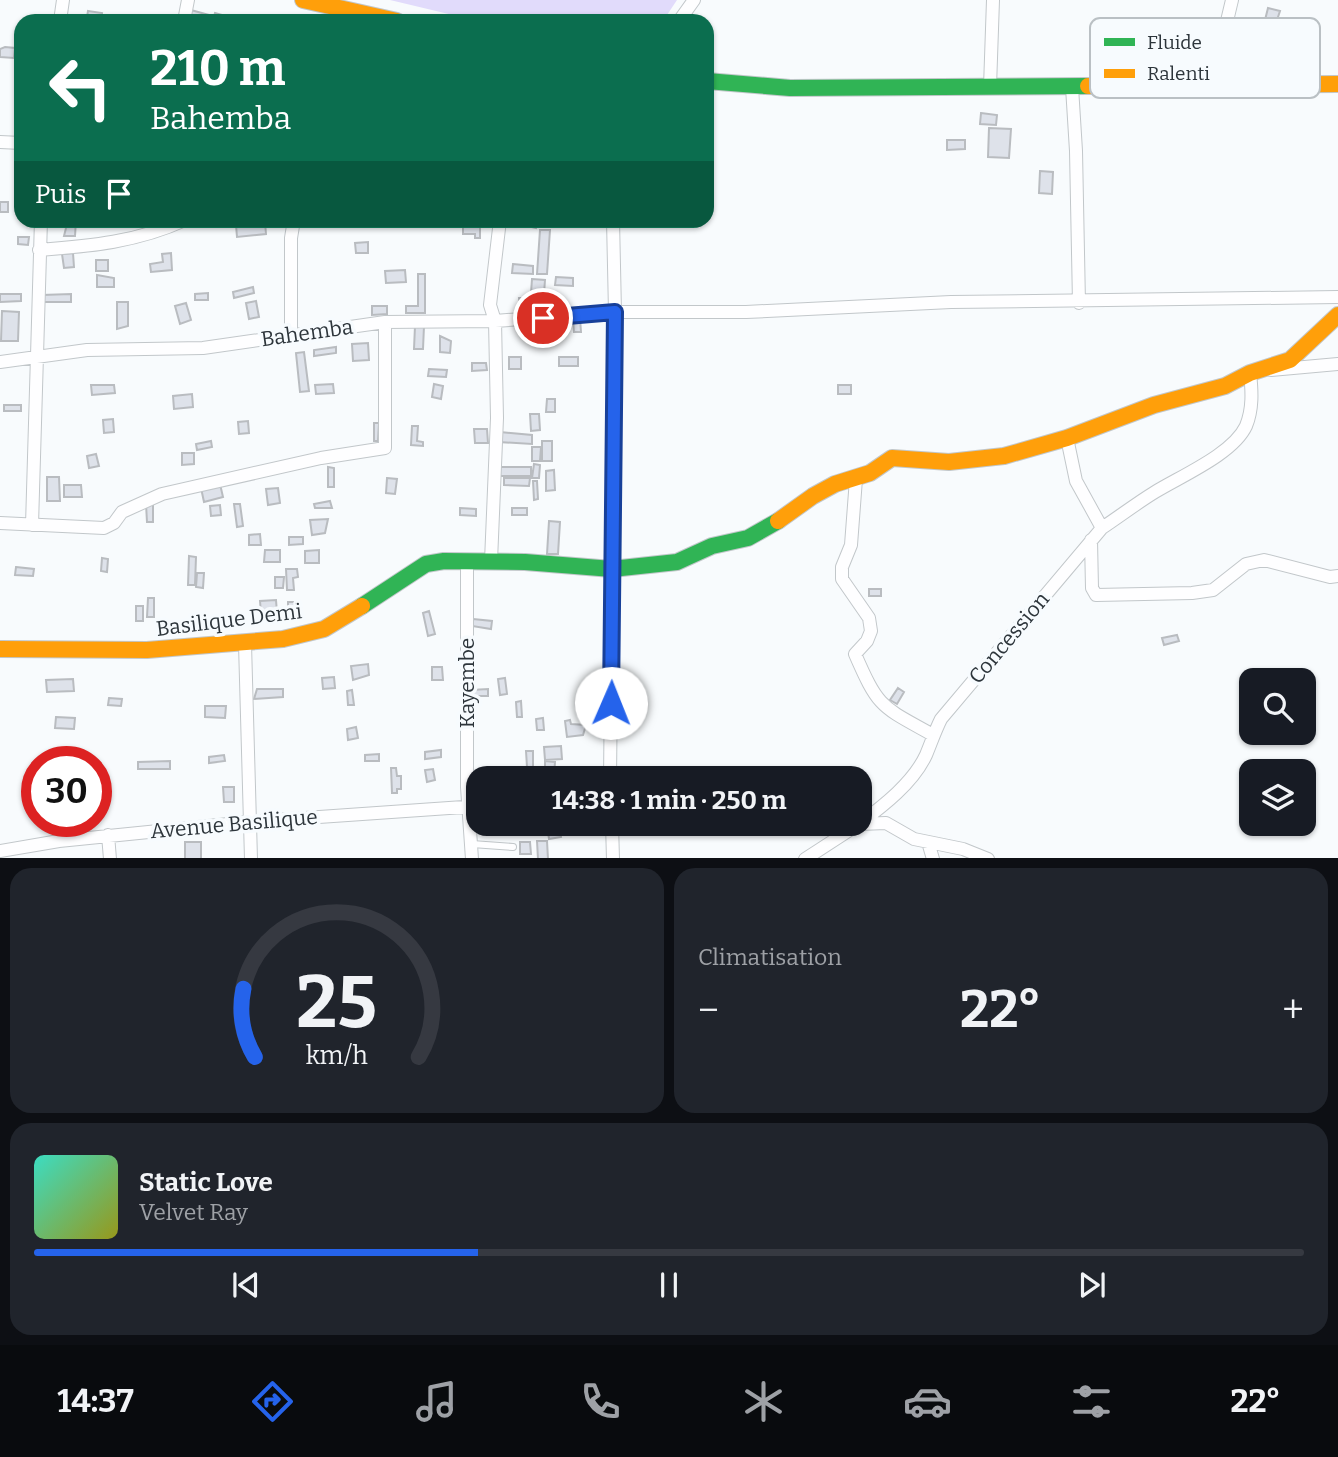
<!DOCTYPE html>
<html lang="fr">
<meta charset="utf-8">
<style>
:root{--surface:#171b24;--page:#20242c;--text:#f1f3f6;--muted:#9ea1a6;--line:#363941;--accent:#2563eb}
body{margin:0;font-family:Bitter,serif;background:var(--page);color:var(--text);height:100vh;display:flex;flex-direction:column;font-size:26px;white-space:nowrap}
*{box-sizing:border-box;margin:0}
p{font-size:23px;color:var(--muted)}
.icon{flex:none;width:38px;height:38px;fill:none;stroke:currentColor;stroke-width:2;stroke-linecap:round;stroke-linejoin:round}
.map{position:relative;height:858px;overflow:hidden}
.side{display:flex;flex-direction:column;gap:10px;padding:10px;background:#0d0f14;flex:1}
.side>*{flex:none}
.top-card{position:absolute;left:14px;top:14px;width:700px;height:214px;border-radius:21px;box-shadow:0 2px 5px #0004;background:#0b6e4f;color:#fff;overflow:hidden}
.controls{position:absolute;left:1239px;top:668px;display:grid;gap:14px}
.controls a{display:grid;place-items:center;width:77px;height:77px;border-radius:14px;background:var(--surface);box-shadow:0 2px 5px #0004;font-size:35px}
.speed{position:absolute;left:21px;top:746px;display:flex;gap:14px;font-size:35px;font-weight:700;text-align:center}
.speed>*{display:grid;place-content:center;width:91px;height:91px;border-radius:50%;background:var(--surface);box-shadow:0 2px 5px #0004;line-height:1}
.speed .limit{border:10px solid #d22;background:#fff;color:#111}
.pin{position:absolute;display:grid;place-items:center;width:60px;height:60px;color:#fff;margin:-30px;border:4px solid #fff;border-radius:50%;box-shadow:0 2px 7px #0007}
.me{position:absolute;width:77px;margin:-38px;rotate:1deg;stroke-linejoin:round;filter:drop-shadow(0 0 5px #0008)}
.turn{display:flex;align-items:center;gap:24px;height:147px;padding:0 21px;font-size:32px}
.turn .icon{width:91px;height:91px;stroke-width:2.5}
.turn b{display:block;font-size:49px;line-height:60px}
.then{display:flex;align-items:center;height:66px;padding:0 21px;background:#0003;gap:14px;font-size:26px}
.big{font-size:52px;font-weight:700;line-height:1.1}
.side .tile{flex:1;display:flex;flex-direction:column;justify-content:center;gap:10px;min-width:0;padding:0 24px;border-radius:21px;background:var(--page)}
.side .dial{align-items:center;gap:0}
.dial svg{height:182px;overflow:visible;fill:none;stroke:var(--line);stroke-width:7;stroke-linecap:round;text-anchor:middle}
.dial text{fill:var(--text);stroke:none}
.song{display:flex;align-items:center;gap:21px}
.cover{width:84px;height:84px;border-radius:10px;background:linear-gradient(135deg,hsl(170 70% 55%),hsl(60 70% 35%))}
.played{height:7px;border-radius:4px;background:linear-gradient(90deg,var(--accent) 35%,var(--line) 35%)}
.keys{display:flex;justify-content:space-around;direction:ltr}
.heat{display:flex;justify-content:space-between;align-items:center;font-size:38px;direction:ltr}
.side .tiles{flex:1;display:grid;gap:10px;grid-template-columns:1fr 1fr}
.tile:last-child{grid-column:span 2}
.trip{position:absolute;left:466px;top:766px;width:406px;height:70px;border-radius:21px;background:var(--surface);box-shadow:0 2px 5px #0004;font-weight:700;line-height:70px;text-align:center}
.tab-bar{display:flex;height:112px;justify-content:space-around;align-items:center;background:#090b0e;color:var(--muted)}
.tab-bar .icon{width:49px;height:49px}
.tab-bar .active{color:var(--accent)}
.tab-bar b{font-size:32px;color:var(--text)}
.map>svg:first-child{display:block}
.green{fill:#e1dbfb}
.building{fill:#dee2ea;stroke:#b9bcc0;stroke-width:2}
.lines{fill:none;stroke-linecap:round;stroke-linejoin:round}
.lane-casing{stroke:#c2c7ca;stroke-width:8}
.street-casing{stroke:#c2c7ca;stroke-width:14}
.fast-casing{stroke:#c2c7ca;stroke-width:18}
.slow-casing{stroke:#c2c7ca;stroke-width:18}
.lane{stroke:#fefeff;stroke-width:6}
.street{stroke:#fefeff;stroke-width:12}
.fast{stroke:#30b455;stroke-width:16}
.slow{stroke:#ff9f0a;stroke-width:16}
.route-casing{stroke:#184099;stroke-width:18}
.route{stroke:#2563eb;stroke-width:12}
.labels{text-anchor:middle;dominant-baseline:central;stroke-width:7;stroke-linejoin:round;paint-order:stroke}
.street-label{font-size:21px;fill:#2d353b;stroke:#f7fbfe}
.key{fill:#f7fbfe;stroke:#bac0c4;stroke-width:2}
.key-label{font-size:19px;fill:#2d353b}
</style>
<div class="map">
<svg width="1338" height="859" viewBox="0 0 1338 859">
<rect width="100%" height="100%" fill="#f8fbfd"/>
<path class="green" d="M390,0H677L663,21H478Z"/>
<path class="building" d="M1268,8L1280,11L1276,23L1265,20Z
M191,10L209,15L208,21H189Z
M88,11L102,13L101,20L87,17Z
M215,13L232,18L231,21H213Z
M5,47L15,48L14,58L0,57V49Z
M981,113L997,115L996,125L980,124Z
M989,128L1011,129L1009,158L988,157Z
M947,140H965V149L947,150Z
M1040,171L1053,172L1052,194L1039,193Z
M0,202H8V212H0Z
M68,220H76L75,236H64Z
M502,220H538L536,228Z
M265,222L266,234L237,237L236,225Z
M463,227H480V238H475V234H463Z
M540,230H550L547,274H537Z
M18,237H29L28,245L18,244Z
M368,242V253H356L355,243Z
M73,253L74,267L64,268L62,254Z
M171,253L172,270L151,272L150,264L163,262L162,254Z
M96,260H108V271H96Z
M513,264L533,266V274L512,273Z
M405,270L406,282L386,283L385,271Z
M418,274H425V313H406V306H418Z
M97,275L114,278V287H97Z
M556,277L573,278V286L555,285Z
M532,279L545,280L544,294L531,293Z
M253,287L254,293L234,298L233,292Z
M208,293V300H195V294Z
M0,294H21V301L0,302Z
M71,294V302H42V295Z
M519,298H530L531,308L520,309Z
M256,301L259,317L249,319L246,303Z
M117,302H128V326L117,329Z
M186,303L191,320L180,324L175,306Z
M372,306H387V314L372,315Z
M2,311L19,312L18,341H1Z
M580,318L581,332H574L573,319Z
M415,326H424L423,349H414Z
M440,336L451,341L450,353L440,352Z
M368,343L369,360L353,361L352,344Z
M336,347V353L314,356V350Z
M304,352L309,391L300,392L296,353Z
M509,357H521V369H509Z
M559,357H578V366H559Z
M472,363H486L487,370L472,371Z
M429,369L447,370L446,377L428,376Z
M333,384L334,393L316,394L315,385Z
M434,384L443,386L441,399L432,397Z
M91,385H114L115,393L92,395Z
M838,385H851V394H838Z
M192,394L193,407L174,409L173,396Z
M547,399H555V412H546Z
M4,405H21V411H4Z
M530,414H539L540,430L531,431Z
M113,419L114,432L104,433L103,420Z
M248,421L249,433L239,434L238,422Z
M374,423H379L378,441H374Z
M412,426H418L417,441L423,442V446L411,445Z
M474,429H487L488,443H475Z
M500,432L532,435V444L499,442Z
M211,441L212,447L197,450L196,444Z
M542,441H552V461H542Z
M532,447H541L540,461H532Z
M182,453H194V464L182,465Z
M96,454L99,466L89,468L87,456Z
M534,464L540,465L539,478H532Z
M328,467L334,468V487H328Z
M496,467H531V476H496Z
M554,470L555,490L546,491V471Z
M47,477H59L60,501H47Z
M387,478L397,479L395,494L386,493Z
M504,478H530L529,486L504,485Z
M533,481H537L538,499L534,500Z
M220,484L223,497L204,502L201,488Z
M64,485H81L82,497H64Z
M278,488L280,503L268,505L266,489Z
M330,501L332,508H315L314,504Z
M146,504H153V522H147Z
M234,504H240L243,526L237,527Z
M220,505L221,515L211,516L210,506Z
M460,508L476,509V516L460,515Z
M512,508H527V515H512Z
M328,519L325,533L312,535L310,520Z
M549,521L560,522L558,554H547Z
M260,534L261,545H249V535Z
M289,537H303V544L289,545Z
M265,550H280V562H264Z
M319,550V563H305V551Z
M189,556L196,557L195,585H188Z
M102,558L108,559L107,572L101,571Z
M16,567L34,569L33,576L15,575Z
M286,569H297L298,577L293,578L294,590H287Z
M197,573H204L203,588L196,587Z
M275,577H284L283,588H275Z
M869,589H881V596H869Z
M148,598H154V617H147Z
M276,600L277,613L261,614L260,601Z
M288,602H295L296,613H288Z
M136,606H143V621H136Z
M429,611L435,634L428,636L423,613Z
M473,619L492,621L491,629L472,626Z
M1177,635L1179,641L1164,645L1162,638Z
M368,664L369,675L353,680L351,666Z
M432,667H442L443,680H432Z
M334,677L335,688L323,689L322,678Z
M505,678L507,694L500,695L498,679Z
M73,679L74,691L47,692L46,680Z
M898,688L904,692L897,704L890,700Z
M257,689H283V697L254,699Z
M488,689V696H471V690Z
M352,690L354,705H348L347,691Z
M109,698L122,699L121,706L108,705Z
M521,701L522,717H517L516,702Z
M205,706H226L225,718L205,717Z
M56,717L75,718L74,729L55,728Z
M543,718L544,730H537L536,719Z
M570,720L571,724L586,725L583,735L567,737L565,721Z
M356,727L358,738L348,740L347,729Z
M561,746L562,759L545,760L544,747Z
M441,750V757L425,759V752Z
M526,751H533V767H527Z
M71,752H82V759L72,760Z
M379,754V761H365V755Z
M224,755L225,761L209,763V757Z
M170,761V769H138V762Z
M545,761L555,762L554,776H545Z
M391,768H396L397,776H401V789H397V793H392Z
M433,769L435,780L427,782L425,770Z
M223,787H234V802H224Z
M560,830L561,837L549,839L548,832Z
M537,841H547L548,859H538Z
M185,842H201V859H185Z
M520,842H530L531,854H520Z"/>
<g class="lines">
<defs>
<path id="lane" d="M472,844L513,847"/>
<path id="street" d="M60,21L63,0
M184,21L188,0
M679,21L694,0
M1212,84L1232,0
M990,87L993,0
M1072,87L1076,151L1079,303
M0,142L21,143
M39,250C91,246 137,242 185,220
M291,335V238L294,220
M0,362L87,350L203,348L385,322L495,321L615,312H746L951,302L1338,297
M1271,370L1338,364
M856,479L851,545L842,567V579L869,618L871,631L867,641L855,654C879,709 881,706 933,735
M0,523L104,528L114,523L122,512L162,494L321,458L385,448V322
M32,525L41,220
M1102,528C1120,516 1137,503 1155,492C1181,476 1233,454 1246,426C1253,409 1252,391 1250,373
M1091,540L1092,588L1096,595L1192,593L1213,590L1246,564L1264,560L1330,577L1338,576
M467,561V787L472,859
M491,561L497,418L495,321L490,305L500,220
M245,644L251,859
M610,779L615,312L613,220
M612,824L613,859
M859,824C883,806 913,783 926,755C931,743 935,731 941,719L1102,528L1076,481L1067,438
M860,824L886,823L914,839L963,849L988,859
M108,835L110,859
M928,842L933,859
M0,851L59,841L248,822L478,806
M805,859L859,824"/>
<path id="fast" d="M707,81L790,88L1088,86
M362,606L426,564L444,561L525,562L612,569L677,562L712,546L748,538L778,521"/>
<path id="slow" d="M303,0L397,21
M1088,86L1338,84
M778,521L813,496L835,484L870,473L892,458L949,462L1004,456L1067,438L1154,405L1225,386L1250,373L1290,360L1338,315
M0,649L147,650L283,639L324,629L362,606"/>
</defs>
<use href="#lane" class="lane-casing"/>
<use href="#street" class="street-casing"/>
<use href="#fast" class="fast-casing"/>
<use href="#slow" class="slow-casing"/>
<use href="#lane" class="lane"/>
<use href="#street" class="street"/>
<use href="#fast" class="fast"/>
<use href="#slow" class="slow"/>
</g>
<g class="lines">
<defs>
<path id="route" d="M543,318L615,312L611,703"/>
</defs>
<use href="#route" class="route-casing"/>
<use href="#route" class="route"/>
</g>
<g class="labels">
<g class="street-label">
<text transform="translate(307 333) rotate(-8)">Bahemba</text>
<text transform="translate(229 620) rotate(-7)">Basilique Demi</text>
<text transform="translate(1009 638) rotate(-50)">Concession</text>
<text transform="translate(467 683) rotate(-90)">Kayembe</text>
<text transform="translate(234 824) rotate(-5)">Avenue Basilique</text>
</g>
</g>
<rect x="1090" y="18" width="230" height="80" rx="10" class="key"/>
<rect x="1104" y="38" width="31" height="8" fill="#30b455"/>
<rect x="1104" y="69" width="31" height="9" fill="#ff9f0a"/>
<g class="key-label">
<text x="1147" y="49">Fluide</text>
<text x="1147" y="80">Ralenti</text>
</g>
</svg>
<div class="controls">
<a><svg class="icon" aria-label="search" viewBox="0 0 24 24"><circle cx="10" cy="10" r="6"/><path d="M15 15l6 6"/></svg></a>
<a><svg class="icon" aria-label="layers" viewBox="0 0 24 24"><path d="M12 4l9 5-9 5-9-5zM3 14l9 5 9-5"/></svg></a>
</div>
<div class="speed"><div class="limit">30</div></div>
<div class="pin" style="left:543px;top:318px;background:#d93025"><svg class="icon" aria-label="arrive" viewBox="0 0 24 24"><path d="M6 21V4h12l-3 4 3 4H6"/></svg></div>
<svg class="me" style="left:611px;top:703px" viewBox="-20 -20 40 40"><circle r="19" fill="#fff"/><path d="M0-13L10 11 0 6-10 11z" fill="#2563eb"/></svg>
<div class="trip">14:38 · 1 min · 250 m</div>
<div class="top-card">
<div class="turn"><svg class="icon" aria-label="left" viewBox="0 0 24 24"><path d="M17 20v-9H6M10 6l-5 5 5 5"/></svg><div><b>210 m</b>Bahemba</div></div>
<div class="then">Puis<svg class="icon" aria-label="arrive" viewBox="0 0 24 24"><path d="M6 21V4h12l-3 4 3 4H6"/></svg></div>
</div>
</div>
<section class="side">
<div class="tiles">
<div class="tile dial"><svg viewBox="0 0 100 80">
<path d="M14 69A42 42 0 1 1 86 69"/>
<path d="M14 69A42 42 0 0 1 9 39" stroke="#2563eb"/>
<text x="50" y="56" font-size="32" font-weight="700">25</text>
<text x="50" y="72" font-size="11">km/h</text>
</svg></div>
<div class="tile"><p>Climatisation</p>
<div class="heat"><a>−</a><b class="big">22°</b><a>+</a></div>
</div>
<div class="tile">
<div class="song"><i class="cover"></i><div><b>Static Love</b><p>Velvet Ray</p></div></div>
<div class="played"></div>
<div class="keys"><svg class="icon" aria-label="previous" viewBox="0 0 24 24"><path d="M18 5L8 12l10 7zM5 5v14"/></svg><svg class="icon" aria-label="pause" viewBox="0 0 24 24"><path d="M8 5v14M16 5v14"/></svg><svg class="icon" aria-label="next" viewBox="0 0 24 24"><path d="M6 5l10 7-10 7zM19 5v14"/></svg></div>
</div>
</div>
</section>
<nav class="tab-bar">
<b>14:37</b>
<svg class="icon active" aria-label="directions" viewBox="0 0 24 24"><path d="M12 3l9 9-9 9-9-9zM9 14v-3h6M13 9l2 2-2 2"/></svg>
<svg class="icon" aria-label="music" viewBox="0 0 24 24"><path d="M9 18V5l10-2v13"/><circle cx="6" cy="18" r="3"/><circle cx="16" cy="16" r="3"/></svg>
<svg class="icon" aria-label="phone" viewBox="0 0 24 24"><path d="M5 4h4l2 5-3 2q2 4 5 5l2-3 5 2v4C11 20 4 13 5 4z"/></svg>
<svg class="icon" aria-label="climate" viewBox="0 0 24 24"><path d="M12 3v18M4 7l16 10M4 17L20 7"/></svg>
<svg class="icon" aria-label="car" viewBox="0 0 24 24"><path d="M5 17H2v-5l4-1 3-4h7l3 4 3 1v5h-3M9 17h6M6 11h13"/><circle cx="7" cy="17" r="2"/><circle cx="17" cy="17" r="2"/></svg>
<svg class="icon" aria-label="filters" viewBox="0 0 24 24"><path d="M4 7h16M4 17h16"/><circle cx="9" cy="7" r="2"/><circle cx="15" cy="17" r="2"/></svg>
<b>22°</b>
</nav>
